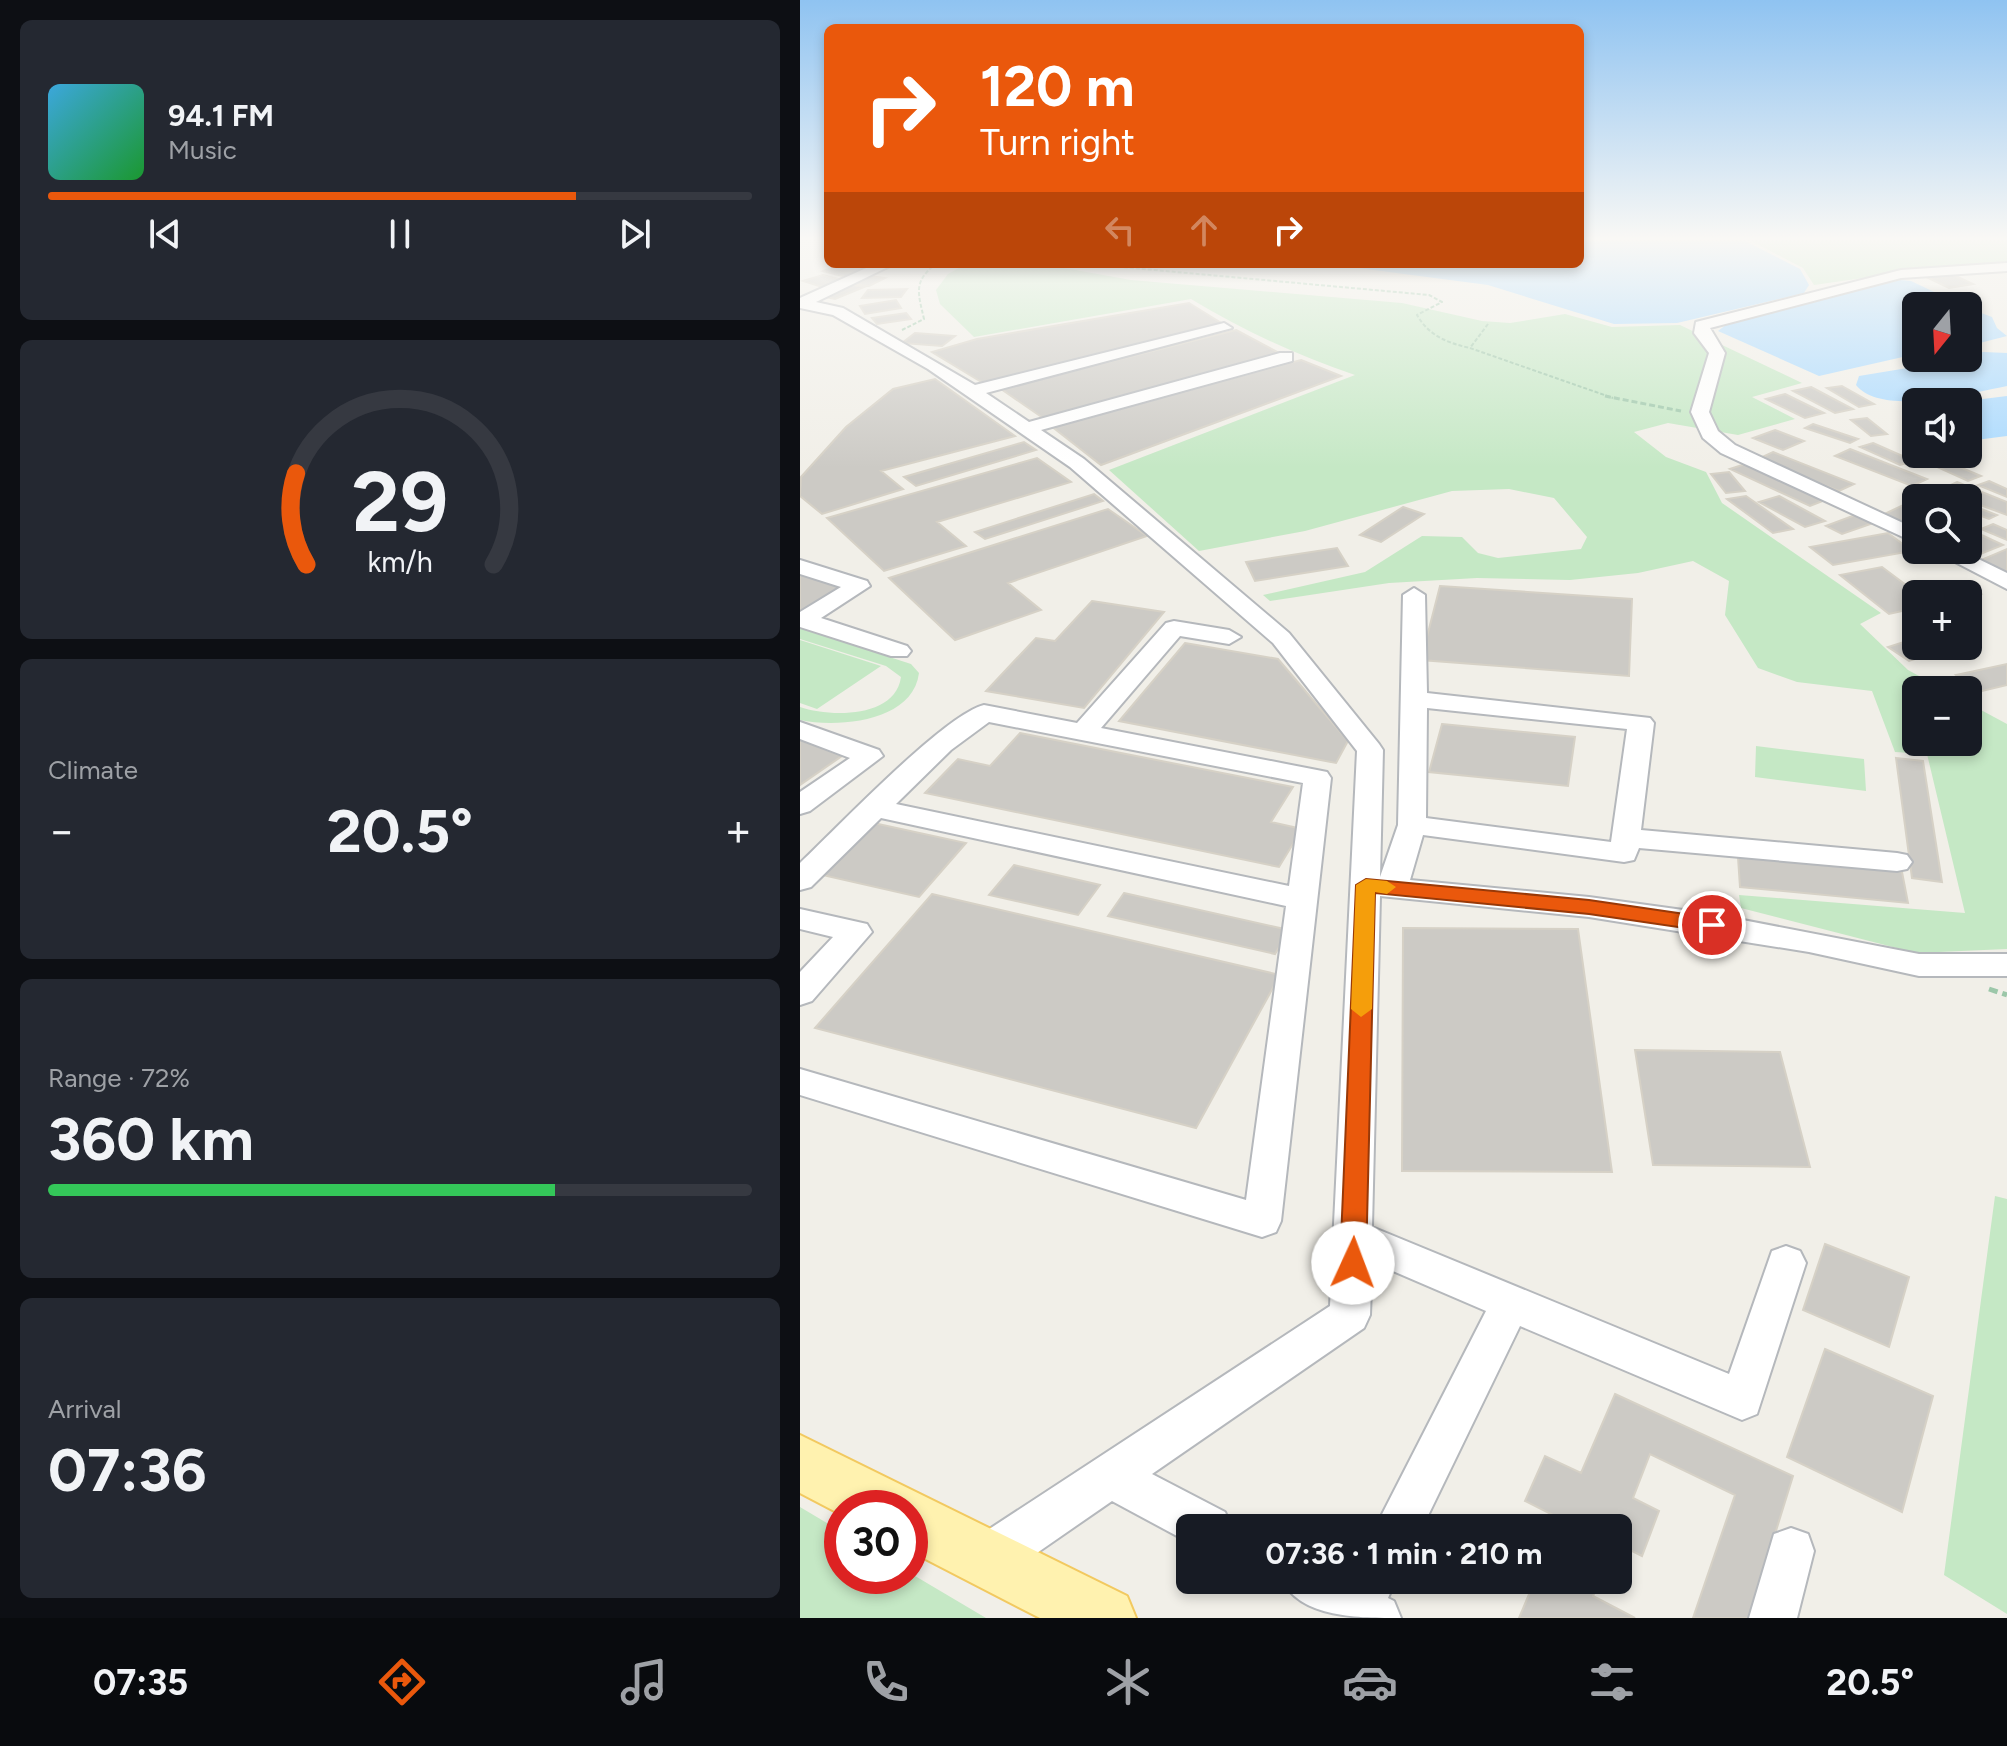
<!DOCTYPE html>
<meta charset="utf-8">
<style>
:root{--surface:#171b24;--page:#242831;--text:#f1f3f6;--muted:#9ea1a6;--line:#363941;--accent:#ea580c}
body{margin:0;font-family:Figtree,sans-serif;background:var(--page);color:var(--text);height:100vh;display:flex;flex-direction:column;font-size:30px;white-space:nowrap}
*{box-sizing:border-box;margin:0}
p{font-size:26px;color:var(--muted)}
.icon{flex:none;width:44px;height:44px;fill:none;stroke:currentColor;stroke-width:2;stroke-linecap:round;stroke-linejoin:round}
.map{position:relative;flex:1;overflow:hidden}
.drawer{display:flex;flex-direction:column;gap:20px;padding:20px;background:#0d0f14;width:800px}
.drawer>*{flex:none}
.guide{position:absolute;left:24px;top:24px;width:760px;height:244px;border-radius:12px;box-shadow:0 4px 12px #0003;background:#ea580c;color:#fff;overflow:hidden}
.needle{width:52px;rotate:198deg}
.fabs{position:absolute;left:1102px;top:292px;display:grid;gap:16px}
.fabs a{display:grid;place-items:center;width:80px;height:80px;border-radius:12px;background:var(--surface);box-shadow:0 4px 12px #0003;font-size:40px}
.speed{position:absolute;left:24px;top:1490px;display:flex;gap:16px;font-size:40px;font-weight:700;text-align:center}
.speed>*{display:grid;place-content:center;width:104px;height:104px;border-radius:50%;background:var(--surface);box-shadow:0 4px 12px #0003;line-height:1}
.speed .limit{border:12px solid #d22;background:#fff;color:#111}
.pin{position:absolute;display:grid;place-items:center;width:68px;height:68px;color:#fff;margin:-34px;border:4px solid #fff;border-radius:50%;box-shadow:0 2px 8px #0007}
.me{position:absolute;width:88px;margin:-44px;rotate:2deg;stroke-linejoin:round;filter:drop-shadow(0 0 6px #0008)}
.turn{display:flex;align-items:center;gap:28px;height:168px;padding:0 24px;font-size:36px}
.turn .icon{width:104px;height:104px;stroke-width:2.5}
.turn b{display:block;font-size:56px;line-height:68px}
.lanes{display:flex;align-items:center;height:76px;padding:0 24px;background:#0003;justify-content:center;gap:40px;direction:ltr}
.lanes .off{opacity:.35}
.big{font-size:60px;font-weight:700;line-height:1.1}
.drawer .card{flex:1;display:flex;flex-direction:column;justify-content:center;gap:12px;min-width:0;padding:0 28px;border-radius:12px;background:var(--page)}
.drawer .dial{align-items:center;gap:0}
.dial svg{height:208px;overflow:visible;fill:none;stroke:var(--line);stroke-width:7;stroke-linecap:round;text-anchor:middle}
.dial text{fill:var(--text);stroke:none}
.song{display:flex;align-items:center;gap:24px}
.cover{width:96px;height:96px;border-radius:12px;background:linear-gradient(135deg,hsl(200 70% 55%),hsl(130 70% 35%))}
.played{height:8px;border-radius:4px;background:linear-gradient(90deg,var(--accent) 75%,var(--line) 75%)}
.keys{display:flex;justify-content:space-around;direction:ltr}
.heat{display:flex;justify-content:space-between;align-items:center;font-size:44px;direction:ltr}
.charge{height:12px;border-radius:6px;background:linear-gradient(90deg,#34c759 72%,var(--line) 0)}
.trip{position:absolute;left:376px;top:1514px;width:456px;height:80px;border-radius:12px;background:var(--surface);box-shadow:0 4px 12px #0003;font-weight:700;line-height:80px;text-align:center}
.tabs{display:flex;height:128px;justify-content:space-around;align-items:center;background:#090b0e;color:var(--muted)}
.tabs .icon{width:56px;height:56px}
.tabs .selected{color:var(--accent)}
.tabs b{font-size:36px;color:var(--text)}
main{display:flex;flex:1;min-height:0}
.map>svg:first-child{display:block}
.green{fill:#c5e8c5}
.water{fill:#aadaff}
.building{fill:#cccac5;stroke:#d6d1c6;stroke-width:2}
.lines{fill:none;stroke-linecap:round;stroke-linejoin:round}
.minor-casing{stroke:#b5b8bc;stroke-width:4}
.major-casing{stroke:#f2c960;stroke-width:4}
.path-far2{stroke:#9cc7a9;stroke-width:2;stroke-dasharray:4 2;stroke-linecap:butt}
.path-far1{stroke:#9cc7a9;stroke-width:3;stroke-dasharray:6 3;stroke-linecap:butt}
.path{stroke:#9cc7a9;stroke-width:5;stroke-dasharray:9 5;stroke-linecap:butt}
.minor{fill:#fff;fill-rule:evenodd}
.major{fill:#fff2af;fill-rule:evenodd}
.route{fill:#ea580c;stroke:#983908;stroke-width:2}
.slow{fill:#f59e0b}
</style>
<main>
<section class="drawer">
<div class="card">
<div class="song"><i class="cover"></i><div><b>94.1 FM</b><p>Music</p></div></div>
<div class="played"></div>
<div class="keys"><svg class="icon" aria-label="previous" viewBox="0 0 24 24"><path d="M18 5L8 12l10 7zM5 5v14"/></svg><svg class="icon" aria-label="pause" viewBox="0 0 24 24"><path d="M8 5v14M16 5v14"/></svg><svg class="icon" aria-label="next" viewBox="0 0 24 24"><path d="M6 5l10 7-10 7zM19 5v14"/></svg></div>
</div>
<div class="card dial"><svg viewBox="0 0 100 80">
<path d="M14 69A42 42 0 1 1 86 69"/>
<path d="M14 69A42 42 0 0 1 10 34" stroke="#ea580c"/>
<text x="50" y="56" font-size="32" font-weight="700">29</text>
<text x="50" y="72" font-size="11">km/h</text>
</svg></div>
<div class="card"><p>Climate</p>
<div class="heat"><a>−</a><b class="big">20.5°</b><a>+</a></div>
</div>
<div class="card"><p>Range · 72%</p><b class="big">360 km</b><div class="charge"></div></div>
<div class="card"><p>Arrival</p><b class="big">07:36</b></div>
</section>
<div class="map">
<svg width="1207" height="1618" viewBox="0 0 1207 1618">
<rect width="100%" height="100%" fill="#f1efe8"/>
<path class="green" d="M951,241H1207V264L1133,268L1014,285L1003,268Z
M166,264H242L331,280L602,303L682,321L710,323L765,314L812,327L880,325L1002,383L952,397L995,419L938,435L868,423L834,432L866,457L906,472L922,503L1081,613L1060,624L1108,670L1145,690H1116V742H1168V703L1207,724V949L1116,953L941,908L939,895L1165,913L1127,754L1095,752L1072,691L997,682L958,668L925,615L929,581L893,561L838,573L770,580L677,578L589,583L470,601L463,595L565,572L622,536L662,537L678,553L698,558L781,549L787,537L754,498L709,489L652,491L505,531L399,551L309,470L555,375C497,355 444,331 391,299L174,337L140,304L136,290L148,274Z
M0,628L111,664L119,673C113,722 38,728 0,720V707C29,717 95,719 101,677L86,666L0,639Z
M0,640L81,666L17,709L0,703Z
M956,746L1064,759L1066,791L955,777Z
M1195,1196L1207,1199V1614L1144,1575Z
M0,1507L42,1532V1576H110V1573L186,1618H0Z"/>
<path class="water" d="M780,241H945L1000,269L1009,285L1004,293L877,323L814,324L688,285L528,264H780Z
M1100,280L1111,281L1164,306H1116V354L1019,376L918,331L931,321Z
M1168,308L1192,317L1197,328L1207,336L1168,346Z
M1183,352L1207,353V386C1170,393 1082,417 1056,385L1059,376L1168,358Z
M1207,396V436L1168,441V402H1159Z"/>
<path class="building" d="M43,264L66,271L46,277L23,271Z
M1149,273L1173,284L1149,288L1126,277Z
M23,275L42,280L22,287L3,281Z
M69,276L85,278L69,286L53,284Z
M49,284L64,287L35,299L20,296Z
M107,289L101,297L62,298L68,290Z
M96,300L101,308L65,314L60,306Z
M389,303L423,324L183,383L132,352L177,339Z
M106,313L111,319L77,324L72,318Z
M436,330L483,355L243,418L201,389Z
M115,333L155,336L142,346L102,343Z
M501,360L541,376L301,465L251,426Z
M135,379L215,436L81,471L103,489L22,514L0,496L1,477L46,427L93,389Z
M1042,386L1074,404L1059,407L1027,388Z
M1011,387L1053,409L1035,413L993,391Z
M985,394L1024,413L1005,418L966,399Z
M1067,418L1087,434L1071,436L1051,420Z
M1013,424L1058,439L1050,443L1005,428Z
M975,430L1004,441L983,450L953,438Z
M224,442L236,450L116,486L104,477Z
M1073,443L1114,461L1100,465L1060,447Z
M1050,449L1127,479L1112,486L1035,456Z
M973,452L1054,484L1039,491L958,459Z
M237,458L271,482L137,522L166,546L84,571L27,518Z
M948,463L1028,499L1010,506L930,469Z
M1150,463L1181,476L1168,481L1137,467Z
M929,472L945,491L926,493L911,474Z
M1189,481L1207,489V497L1178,485Z
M1157,482L1207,502V515L1140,490Z
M294,494L303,501L185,539L175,532Z
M946,496L993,529L973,533L927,499Z
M979,496L1025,521L1005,527L959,502Z
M1116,499V530L1078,517Z
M603,507L624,514L581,542L560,535Z
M1176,507L1197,515L1189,519L1168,511Z
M308,509L347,536L208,583L241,610L155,640L89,578Z
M1063,512L1079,521L1042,534L1026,526Z
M1193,524L1207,530V540L1181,529Z
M1175,532L1203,545L1168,559L1150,550H1168V535Z
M1088,533L1112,551L1033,565L1010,547Z
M537,548L548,566L455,581L446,562Z
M1207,549V573L1174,563Z
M1082,567L1118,594L1116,608L1089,614L1040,575Z
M0,573L44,587L0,612Z
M1160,581L1181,594L1168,598V594L1121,592Z
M640,586L832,599L829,676L621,660Z
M292,601L364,612L284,708L186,691L236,638L255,641Z
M1116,638V646H1155L1109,661L1088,647Z
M385,643L478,659L548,741L536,763L319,721Z
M1207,664V685L1178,692L1156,675Z
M642,724L775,737L768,786L629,772Z
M220,733L493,787L471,822L502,829L479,867L125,793L158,759L190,766Z
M0,740L42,756L0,785Z
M1096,758L1123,761L1142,882L1112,878Z
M69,822L166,843L119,897L18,874Z
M938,857L1102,872L1108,903L940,887Z
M214,865L300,885L278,915L189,895Z
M324,893L489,930L475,954L308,916Z
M132,894L480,975L396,1128L15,1028Z
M603,928L778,929L812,1172L602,1171Z
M835,1050L980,1052L1010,1167L853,1165Z
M1025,1244L1109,1277L1089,1347L1003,1310Z
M1025,1349L1133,1396L1102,1512L987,1457Z
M815,1394L993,1476L949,1618H893L935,1495L850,1454L833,1498L859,1511L842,1556L818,1544V1528H757L761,1519L725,1501L745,1456L781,1473Z
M735,1580H800L793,1596L835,1618H719Z"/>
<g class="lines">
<defs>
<path id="minor" d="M1207,263V271L1101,278L910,328L925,353L909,412L918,431L935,445L1116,529V543L921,453L903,438L891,412L909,353L894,333L896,322L1101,270Z
M75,264H94L16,302L43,308L175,385L424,323L432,328L186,393L229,422L480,353H492V361L241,430L284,459L489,633L579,744L583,750L580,877L598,825L603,595L614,588L625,595L627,693L850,718L854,723L841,830L1097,853L1107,855L1112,862L1107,869L1097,871L839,848L834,860L824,862L623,835L610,880L789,897L912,914L1119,954H1207V976H1119L1009,952L789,917L580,896L572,1227L929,1374L972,1251L986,1246L1000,1251L1006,1263L957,1414L942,1420L720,1326L622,1528H575L686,1311L572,1262L570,1315L564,1328L352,1474L425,1512L432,1528H390V1543L312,1501L205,1575L188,1581L171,1575L165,1558L171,1541L530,1306L557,751L473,643L270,467L128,369L33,315L0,308V298ZM627,708L827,729L811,842L626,818Z
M1132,550H1160L1207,573V589Z
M0,560L67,581L70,586L21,618L107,646L111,651L107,656H91L0,627V612L41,587L0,574Z
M374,621L429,630L441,637L429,644L380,636L301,728L517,770L527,772L531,778L481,1221L476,1232L462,1237L0,1095V1069L446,1200L486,906L81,818L11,887L0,890V863C36,829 144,715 184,705L277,723L366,623ZM189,722L503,783L489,886L96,804L151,750Z
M0,722L79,750L83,756L10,811L0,814V792L50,758L0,739Z
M0,909L67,924L72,932L12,1001L0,1005V972L33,937L0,929Z
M991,1528L1008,1534L1014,1551L997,1618H949L974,1534Z
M482,1580H596L588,1598L594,1601L601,1618C559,1618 501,1618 482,1580Z"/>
<path id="major" d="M0,1435L327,1596L336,1618H240L110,1551V1508H42V1515L0,1493Z"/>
</defs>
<use href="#minor" class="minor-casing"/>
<use href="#major" class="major-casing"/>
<path class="path-far2" d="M288,264L629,295L642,302L617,315C629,336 648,343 670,348
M688,324L670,348L813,398
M102,330L124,319C118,293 113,281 136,264"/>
<path class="path-far1" d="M805,396L881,411"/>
<path class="path" d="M1189,989L1207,995"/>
<use href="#minor" class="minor"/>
<use href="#major" class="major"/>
</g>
<linearGradient id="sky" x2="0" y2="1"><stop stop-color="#8fc3f1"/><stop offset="0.51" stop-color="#f9f8f5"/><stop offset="1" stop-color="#f9f8f5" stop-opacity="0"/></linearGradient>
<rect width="1207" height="468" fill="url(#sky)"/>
<path class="route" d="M566,879L789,900L912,918L922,925L912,932L789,914L575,893L566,1263L562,1271L553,1274L544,1271L540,1263L556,885Z"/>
<path class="slow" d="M566,879L587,881L596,887L587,894L575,892L572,1009L561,1017L551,1009L556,885Z"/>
</svg>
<div class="fabs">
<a><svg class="needle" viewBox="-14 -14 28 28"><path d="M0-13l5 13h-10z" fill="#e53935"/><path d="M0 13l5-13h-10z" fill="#9ea1a6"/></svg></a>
<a><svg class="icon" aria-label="sound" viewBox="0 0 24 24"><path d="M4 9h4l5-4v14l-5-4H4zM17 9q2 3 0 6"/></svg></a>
<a><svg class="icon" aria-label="search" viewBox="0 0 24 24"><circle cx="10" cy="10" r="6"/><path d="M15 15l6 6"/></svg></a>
<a>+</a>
<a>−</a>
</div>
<div class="speed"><div class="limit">30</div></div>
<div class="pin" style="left:912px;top:925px;background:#d93025"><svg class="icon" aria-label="arrive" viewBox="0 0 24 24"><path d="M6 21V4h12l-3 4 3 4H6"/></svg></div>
<svg class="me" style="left:553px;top:1263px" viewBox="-20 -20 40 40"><circle r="19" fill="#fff"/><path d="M0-13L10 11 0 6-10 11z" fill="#ea580c"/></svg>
<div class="trip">07:36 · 1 min · 210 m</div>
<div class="guide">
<div class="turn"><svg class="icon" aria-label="right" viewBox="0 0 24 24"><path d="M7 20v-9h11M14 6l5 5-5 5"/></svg><div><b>120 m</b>Turn right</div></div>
<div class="lanes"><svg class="icon off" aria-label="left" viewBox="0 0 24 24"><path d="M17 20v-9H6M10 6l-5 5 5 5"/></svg><svg class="icon off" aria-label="ahead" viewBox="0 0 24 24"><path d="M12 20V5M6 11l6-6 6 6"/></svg><svg class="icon" aria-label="right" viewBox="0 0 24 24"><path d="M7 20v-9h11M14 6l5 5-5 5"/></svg></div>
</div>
</div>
</main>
<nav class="tabs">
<b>07:35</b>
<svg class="icon selected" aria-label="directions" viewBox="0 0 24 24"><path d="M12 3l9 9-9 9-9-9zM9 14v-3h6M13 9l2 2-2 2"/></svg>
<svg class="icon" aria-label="music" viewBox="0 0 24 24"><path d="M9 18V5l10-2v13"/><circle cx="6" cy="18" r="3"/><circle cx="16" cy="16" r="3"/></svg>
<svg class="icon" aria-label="phone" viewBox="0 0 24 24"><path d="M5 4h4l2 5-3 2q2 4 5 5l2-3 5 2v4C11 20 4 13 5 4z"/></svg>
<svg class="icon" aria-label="climate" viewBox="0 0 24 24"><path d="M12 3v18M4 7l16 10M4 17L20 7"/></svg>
<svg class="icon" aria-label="car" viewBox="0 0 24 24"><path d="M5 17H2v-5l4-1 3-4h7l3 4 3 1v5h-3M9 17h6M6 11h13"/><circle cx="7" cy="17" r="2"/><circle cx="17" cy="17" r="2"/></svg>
<svg class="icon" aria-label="filters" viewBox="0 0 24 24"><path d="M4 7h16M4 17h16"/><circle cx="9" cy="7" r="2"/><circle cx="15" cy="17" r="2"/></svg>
<b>20.5°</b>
</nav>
